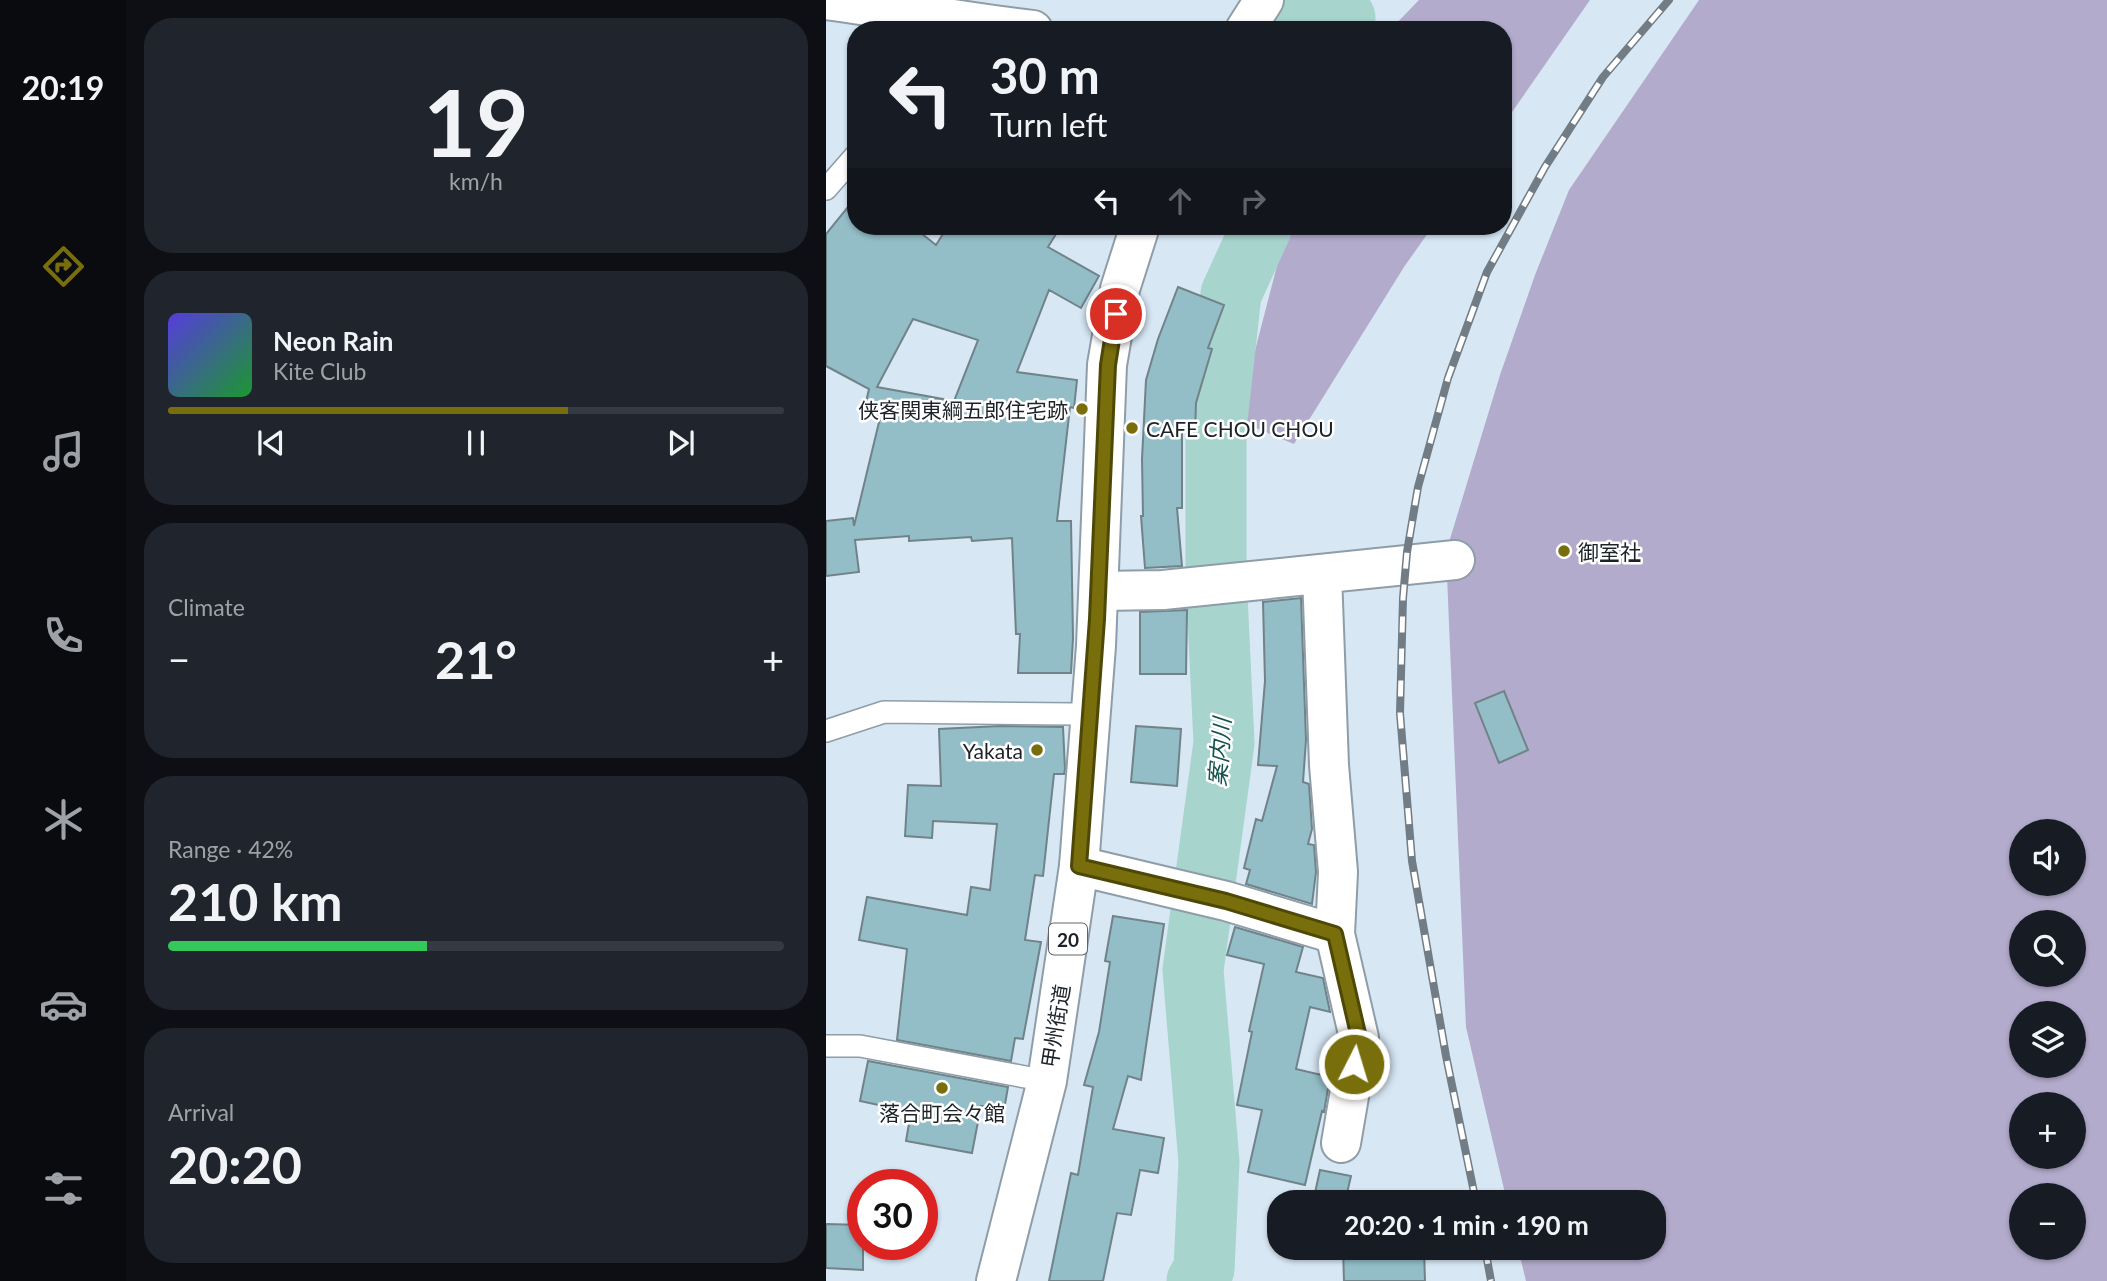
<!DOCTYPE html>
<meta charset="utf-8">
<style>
:root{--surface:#171b24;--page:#20242c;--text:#f1f3f6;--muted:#9ea1a6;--line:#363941;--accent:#786e0b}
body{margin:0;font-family:Lato,"Noto Sans JP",sans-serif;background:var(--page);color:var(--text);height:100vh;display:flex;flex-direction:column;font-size:26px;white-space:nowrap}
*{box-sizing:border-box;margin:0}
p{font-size:23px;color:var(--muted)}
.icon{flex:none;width:38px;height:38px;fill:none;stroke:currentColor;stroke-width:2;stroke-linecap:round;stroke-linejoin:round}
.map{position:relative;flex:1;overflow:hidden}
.sheet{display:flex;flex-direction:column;gap:18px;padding:18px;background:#0d0f14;width:700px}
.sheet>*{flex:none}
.guide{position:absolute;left:21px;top:21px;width:665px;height:214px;border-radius:28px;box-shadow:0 2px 5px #0004;background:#171b24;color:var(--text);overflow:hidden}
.buttons{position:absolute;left:1183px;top:819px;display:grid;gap:14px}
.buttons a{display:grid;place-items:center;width:77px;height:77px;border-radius:50%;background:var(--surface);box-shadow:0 2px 5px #0004;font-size:35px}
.speed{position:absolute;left:21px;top:1169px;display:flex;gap:14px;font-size:35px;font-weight:700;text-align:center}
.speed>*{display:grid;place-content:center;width:91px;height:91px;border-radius:50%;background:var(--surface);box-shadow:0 2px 5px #0004;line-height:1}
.speed .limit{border:10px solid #d22;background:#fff;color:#111}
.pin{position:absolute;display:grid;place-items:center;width:60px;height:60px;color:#fff;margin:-30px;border:4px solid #fff;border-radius:50%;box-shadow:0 2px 7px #0007}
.me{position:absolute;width:77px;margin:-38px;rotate:5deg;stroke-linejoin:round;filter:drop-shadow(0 0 5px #0008)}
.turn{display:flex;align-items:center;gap:24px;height:147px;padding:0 28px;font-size:32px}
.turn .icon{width:91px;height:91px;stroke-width:2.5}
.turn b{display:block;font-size:49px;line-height:60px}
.lanes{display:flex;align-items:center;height:66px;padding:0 28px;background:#0003;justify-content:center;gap:35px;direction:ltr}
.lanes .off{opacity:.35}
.big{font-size:52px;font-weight:700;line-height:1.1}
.sheet .widget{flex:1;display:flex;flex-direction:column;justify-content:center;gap:10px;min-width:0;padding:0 24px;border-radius:28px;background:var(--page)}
.sheet .dial{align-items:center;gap:0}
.dial b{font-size:91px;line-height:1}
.song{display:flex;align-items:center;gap:21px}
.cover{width:84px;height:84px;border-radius:10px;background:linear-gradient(135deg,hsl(250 70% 55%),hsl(130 70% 35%))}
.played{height:7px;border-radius:4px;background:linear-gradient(90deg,var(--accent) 65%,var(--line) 65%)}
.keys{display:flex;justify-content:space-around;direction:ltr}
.heat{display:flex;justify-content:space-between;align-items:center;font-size:38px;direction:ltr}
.charge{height:10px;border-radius:5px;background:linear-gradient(90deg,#34c759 42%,var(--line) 0)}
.trip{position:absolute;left:441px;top:1190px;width:399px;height:70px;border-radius:28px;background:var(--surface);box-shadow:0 2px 5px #0004;font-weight:700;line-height:70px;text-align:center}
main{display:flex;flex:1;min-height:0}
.tab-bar{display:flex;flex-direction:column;width:126px;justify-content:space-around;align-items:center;background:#090b0e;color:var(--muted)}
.tab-bar .icon{width:49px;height:49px}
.tab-bar .selected{color:var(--accent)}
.tab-bar b{font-size:32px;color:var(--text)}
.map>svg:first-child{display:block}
.forest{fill:#b3abcc;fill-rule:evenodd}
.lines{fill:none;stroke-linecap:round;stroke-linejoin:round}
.river{stroke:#a7d4cd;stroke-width:61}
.building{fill:#93bdc7;stroke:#708388;stroke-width:2;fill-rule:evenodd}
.service-casing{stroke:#8e9da8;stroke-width:24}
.minor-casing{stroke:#8e9da8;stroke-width:42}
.trunk-casing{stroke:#8e9da8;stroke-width:42}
.service{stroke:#fff;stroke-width:21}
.minor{stroke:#fff;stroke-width:38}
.trunk{stroke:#fff;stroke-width:38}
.rail-casing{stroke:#727c85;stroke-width:8}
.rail{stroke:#fff;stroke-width:5;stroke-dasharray:16;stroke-linecap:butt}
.route-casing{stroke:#4e4807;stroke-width:18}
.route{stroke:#786e0b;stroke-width:12}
.poi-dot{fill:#786e0b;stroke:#fff;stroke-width:2.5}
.labels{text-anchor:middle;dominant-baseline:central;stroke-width:5;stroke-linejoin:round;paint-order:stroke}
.shield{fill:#fff;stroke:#606468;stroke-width:2}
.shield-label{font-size:19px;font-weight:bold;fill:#1c2227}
.poi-label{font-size:21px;fill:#1c2227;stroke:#fff;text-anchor:end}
.street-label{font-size:21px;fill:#1c2227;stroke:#fff}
.water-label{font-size:23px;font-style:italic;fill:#14524c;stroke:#fff}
</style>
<main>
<nav class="tab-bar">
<b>20:19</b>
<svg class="icon selected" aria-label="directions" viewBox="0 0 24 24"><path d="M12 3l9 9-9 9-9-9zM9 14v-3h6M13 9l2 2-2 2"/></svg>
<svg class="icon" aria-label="music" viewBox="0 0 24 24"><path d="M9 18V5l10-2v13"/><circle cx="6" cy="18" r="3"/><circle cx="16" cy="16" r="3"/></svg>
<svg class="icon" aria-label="phone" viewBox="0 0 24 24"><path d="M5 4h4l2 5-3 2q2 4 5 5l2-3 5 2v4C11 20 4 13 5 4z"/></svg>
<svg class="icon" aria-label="climate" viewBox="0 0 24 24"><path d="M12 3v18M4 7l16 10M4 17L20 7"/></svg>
<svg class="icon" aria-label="car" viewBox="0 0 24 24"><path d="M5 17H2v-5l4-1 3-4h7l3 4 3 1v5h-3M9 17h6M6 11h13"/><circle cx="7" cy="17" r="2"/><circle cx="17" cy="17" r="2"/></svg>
<svg class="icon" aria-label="filters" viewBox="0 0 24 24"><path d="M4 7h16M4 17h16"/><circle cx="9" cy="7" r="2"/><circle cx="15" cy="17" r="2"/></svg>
</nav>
<section class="sheet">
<div class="widget dial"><b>19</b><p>km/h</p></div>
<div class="widget">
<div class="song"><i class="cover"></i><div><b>Neon Rain</b><p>Kite Club</p></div></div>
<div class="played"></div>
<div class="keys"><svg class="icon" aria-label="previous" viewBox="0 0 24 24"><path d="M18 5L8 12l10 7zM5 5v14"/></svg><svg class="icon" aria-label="pause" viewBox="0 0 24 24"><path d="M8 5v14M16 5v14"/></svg><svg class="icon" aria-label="next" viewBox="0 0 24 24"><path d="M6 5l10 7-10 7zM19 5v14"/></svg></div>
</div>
<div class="widget"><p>Climate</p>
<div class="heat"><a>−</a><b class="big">21°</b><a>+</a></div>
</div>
<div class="widget"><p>Range · 42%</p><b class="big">210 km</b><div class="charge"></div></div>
<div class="widget"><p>Arrival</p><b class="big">20:20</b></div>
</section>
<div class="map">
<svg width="1281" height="1281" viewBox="0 0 1281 1281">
<rect width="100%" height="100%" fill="#d7e7f4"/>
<path class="forest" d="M593,0H764L677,125V30H564Z
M873,0H1281V1281H700L692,1248H828V1202H681L640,1027L620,552L674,375L709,275L743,190ZM1195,831H1248V884H1195ZM1195,922H1248V975H1195ZM1195,1013H1248V1066H1195ZM1195,1104H1248V1157H1195ZM1195,1195H1248V1248H1195Z
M467,226H607L578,267L468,444L411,420L453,258Z"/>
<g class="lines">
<path class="river" d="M457,0L519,18
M371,1281L378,1269L383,1162L367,970L398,743L390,575V429L405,294L436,226"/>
</g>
<path class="building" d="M30,197V226H86L110,245L122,226H235L222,247L273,276L255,308L223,290L191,372L251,380L248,408L244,407L231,521H245L247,638L245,673H192L194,634H190L186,538L146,541L145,537L83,541V536L29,540L33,572L0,576V521L27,518L28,526L54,418L37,415L43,389L0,366V234ZM87,319L152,340L128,401L51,387Z
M352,287L398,305L382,348L386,349L370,403L369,432H356V508H351L356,566L319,568L315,516H317L316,459L320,380L332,339Z
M475,598L480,740L477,782L483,784L486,829L482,844L488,845L490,872L486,904L420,884L424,870L418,868L430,819L436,821L451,766L432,765L439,681L437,602Z
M361,610L360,674H314V612Z
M678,691L702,750L673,763L649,703Z
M174,726L237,727L239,769L238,774H228L217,876L209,875L199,940L215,942L197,1039L189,1038L185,1061L71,1040L81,949L33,940L41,897L141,915L145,887L164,890L171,824L107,821L106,838L79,836L82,785L115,786L113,729Z
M310,726L355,729L351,786L305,782Z
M287,916L338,924L315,1080L302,1076L287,1129L338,1138L332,1173L314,1170L305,1215L291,1213L277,1281H223L245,1173L252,1175L267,1087L258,1085L273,1032L284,962L279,961Z
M409,927L477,947L470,972L497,978L504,1012L484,1007L470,1069L504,1077L498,1112L496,1111L479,1185L422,1172L436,1110L411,1105L426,1032L423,1031L438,964L401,955Z
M42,1061L182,1087L178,1110L155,1106L146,1153L80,1141L85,1112L34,1101Z
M494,1170L525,1176L519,1202H487Z
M0,1224L37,1225V1270L0,1268Z
M517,1248H598L599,1281H518Z"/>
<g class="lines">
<defs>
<path id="service" d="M0,189L30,155
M0,731L58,712L248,714L265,717
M0,1046H34L221,1081"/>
<path id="minor" d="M0,0C69,9 137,22 207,30
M496,574L503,765L512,872L509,934
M273,591L337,590L629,560
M253,866L400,901L509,934L533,1038L515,1143"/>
<path id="trunk" d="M419,30L438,0
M170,1281L221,1081L253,866L270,646L281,365L294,289L314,226"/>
</defs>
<use href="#service" class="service-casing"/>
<use href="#minor" class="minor-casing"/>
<use href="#trunk" class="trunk-casing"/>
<use href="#service" class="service"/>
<use href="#minor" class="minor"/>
<use href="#trunk" class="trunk"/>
<defs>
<path id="rail" d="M650,1202L620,1056L586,861L574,713L577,598L581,552L592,487L622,378L661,272L719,167L777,77L843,0
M659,1248L665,1281"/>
</defs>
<use href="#rail" class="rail-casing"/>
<use href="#rail" class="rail"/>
</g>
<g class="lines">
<defs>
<path id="route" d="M290,314L282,365L271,619L253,866L400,901L509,934L533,1038L528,1064"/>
</defs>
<use href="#route" class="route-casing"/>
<use href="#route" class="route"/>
</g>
<g class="poi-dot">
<circle cx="256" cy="409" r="7"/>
<circle cx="306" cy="428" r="7"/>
<circle cx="738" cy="551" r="7"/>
<circle cx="211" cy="750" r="7"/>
<circle cx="116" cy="1088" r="7"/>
</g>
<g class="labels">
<rect class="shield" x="223" y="923.5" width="38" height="31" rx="5"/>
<g class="shield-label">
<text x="242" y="939">20</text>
</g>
<g class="poi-label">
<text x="242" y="409">侠客関東綱五郎住宅跡</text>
<text x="320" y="428" text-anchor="start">CAFE CHOU CHOU</text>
<text x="752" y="551" text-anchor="start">御室社</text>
<text x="197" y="750">Yakata</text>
<text x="116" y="1112" text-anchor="middle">落合町会々館</text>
</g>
<g class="street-label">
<text transform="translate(229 1026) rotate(-81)">甲州街道</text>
</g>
<g class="water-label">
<text transform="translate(393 752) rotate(-86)">案内川</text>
</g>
</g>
</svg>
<div class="buttons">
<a><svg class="icon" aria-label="sound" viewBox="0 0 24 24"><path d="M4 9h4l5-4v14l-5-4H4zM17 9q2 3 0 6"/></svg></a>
<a><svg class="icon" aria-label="search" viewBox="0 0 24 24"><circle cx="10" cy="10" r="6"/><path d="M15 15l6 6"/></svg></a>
<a><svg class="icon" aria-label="layers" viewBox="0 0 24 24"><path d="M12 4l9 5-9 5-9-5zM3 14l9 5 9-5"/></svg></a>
<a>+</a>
<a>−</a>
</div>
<div class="speed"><div class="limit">30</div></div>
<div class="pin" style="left:290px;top:314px;background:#d93025"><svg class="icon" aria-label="arrive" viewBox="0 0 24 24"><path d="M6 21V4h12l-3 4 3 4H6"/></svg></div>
<svg class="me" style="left:528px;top:1064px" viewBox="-20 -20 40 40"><circle r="17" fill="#786e0b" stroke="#fff" stroke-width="3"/><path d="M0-11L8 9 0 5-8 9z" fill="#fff"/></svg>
<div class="trip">20:20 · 1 min · 190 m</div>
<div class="guide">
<div class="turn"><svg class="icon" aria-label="left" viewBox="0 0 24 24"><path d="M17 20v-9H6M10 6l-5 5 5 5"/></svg><div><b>30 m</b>Turn left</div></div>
<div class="lanes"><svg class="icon" aria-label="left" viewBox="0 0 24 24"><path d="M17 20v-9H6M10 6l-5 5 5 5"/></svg><svg class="icon off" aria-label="ahead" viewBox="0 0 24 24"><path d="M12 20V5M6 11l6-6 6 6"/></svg><svg class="icon off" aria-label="right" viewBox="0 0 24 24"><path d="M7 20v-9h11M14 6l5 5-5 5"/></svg></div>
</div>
</div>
</main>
